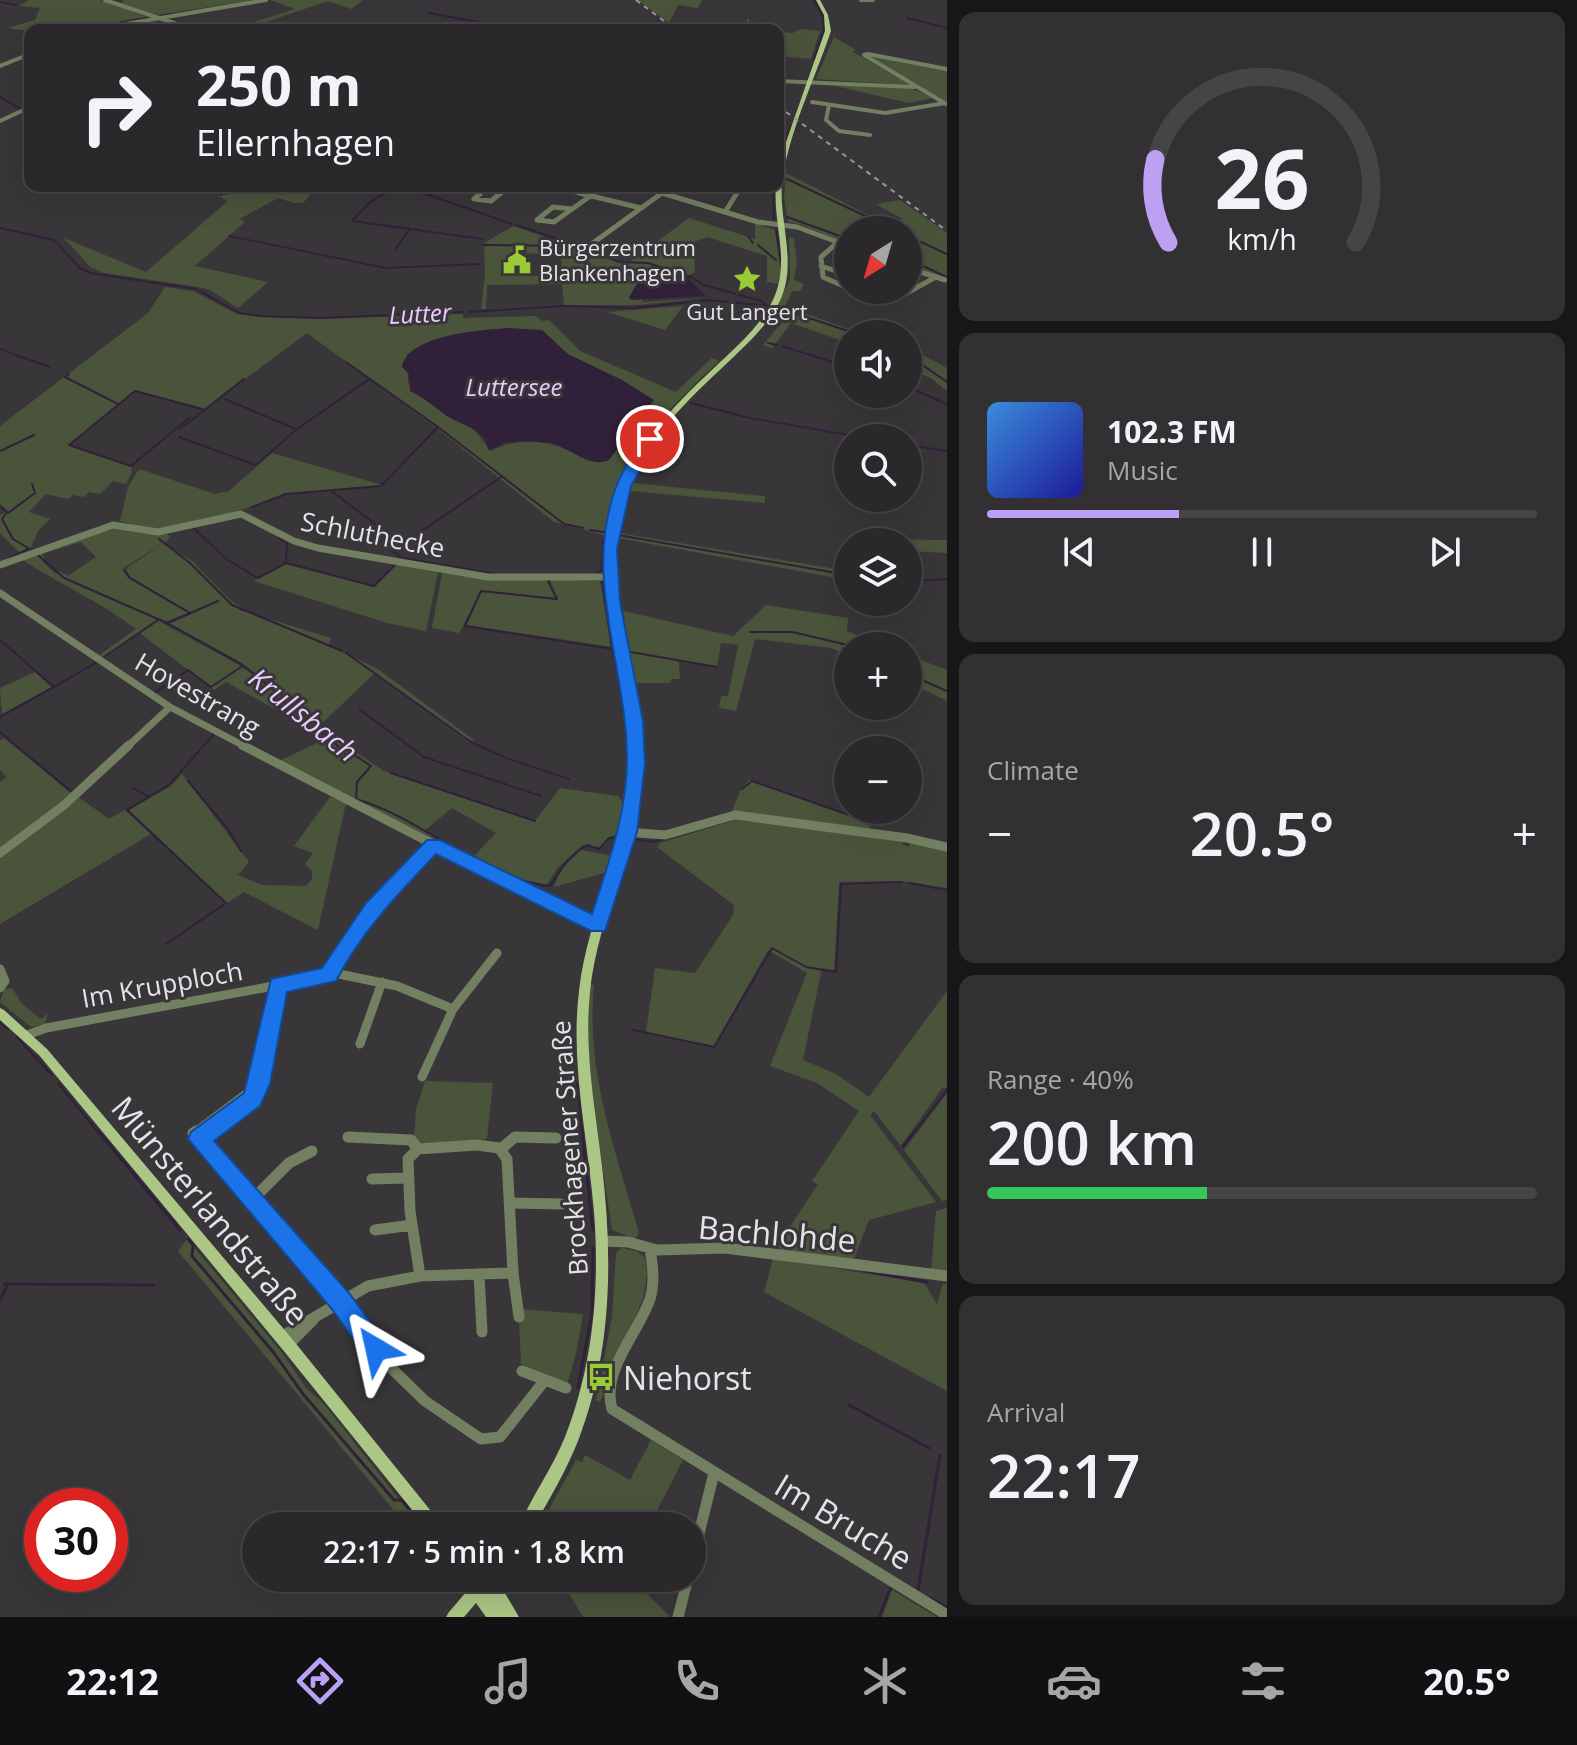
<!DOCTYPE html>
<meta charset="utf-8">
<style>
:root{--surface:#2b282c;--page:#333034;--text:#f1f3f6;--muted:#a6a6a9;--line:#474448;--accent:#bca0f2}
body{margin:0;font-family:"Open Sans",sans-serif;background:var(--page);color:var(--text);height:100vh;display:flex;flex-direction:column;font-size:30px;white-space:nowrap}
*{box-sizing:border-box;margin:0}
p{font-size:26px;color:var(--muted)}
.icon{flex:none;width:44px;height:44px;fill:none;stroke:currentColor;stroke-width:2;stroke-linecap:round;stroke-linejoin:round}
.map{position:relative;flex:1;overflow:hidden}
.panel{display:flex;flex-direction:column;gap:12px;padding:12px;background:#181618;width:630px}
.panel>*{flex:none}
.hud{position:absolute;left:24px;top:24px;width:760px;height:168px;border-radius:16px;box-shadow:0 8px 32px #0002,0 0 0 2px var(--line);background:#2b282c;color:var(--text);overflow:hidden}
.needle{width:52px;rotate:217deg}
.fabs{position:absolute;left:834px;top:216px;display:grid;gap:16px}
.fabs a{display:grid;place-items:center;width:88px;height:88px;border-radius:50%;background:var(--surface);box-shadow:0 8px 32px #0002,0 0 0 2px var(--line);font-size:40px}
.speed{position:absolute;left:24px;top:1488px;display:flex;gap:16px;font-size:40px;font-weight:700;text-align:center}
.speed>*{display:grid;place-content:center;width:104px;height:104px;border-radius:50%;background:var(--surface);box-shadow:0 8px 32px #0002,0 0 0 2px var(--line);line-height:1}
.speed .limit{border:12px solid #d22;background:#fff;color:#111}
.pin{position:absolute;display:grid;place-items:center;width:68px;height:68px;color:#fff;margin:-34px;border:4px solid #fff;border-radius:50%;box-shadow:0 2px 8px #0007}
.me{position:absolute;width:88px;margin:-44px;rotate:324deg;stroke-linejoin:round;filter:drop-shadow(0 0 6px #0008)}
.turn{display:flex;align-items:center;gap:28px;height:168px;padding:0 40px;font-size:36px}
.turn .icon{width:104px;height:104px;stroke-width:2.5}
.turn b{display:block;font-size:56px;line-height:68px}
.big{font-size:60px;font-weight:600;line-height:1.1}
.panel .widget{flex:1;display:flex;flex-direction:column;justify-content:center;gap:12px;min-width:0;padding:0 28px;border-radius:16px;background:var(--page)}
.panel .dial{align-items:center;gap:0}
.dial svg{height:208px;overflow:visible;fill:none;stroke:var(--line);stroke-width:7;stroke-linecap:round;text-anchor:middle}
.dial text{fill:var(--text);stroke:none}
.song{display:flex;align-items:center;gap:24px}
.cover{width:96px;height:96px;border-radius:12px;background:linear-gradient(135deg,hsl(210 70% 55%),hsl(240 70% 35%))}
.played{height:8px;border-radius:4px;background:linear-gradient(90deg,var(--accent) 35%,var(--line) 35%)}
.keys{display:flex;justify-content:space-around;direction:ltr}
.heat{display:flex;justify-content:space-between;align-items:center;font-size:44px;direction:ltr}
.charge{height:12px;border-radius:6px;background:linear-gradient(90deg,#34c759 40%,var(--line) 0)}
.trip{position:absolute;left:242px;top:1512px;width:464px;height:80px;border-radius:40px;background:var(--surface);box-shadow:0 8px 32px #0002,0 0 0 2px var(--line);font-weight:600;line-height:80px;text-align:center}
.tabs{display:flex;height:128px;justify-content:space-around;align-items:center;background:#111012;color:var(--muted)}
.tabs .icon{width:56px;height:56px}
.tabs .current{color:var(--accent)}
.tabs b{font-size:36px;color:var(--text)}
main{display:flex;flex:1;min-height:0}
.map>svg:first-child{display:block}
.green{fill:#4a543b;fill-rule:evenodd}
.water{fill:#312039}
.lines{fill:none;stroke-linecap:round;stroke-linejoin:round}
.stream-far1{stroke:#312039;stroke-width:2}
.stream{stroke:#312039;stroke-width:3}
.minor-far4{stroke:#727f60;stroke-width:4}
.minor-far3{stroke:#727f60;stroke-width:5}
.minor-far2{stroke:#727f60;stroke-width:7}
.minor-far1{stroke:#727f60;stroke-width:9}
.minor{stroke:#727f60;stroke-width:11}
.major{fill:#acc785;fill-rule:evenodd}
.rail{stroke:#99979b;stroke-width:2;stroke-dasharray:5 5;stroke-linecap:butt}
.route{fill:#1a73e8;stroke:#114b97;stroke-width:2}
.labels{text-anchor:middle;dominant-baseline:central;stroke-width:6;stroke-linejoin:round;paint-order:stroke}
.far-poi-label{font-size:22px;fill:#e5e3e7;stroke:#39363a;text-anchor:start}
.far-water-label{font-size:24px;font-style:italic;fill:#edcafe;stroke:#39363a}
.street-label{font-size:26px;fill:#e5e3e7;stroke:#39363a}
.water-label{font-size:28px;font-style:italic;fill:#edcafe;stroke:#39363a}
.near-street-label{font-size:32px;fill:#e5e3e7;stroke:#39363a}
.near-poi-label{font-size:32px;fill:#e5e3e7;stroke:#39363a;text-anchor:start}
</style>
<main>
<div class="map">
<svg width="947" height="1617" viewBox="0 0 947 1617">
<rect width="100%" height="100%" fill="#39363a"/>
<path class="green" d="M29,0H100L148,17C100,24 54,36 8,28L35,20L40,8L19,6Z
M124,0H254L157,15L121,4Z
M271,0H363L351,9L328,1L248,28L253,30H229L295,9Z
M638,0H702L698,8L678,5L669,23Z
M801,29L820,31L811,59L778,56L782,32L793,33Z
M834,37L856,50L853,52L910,85L816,79Z
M872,56L947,70V103L869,57Z
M831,85L911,88L933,98L909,103Z
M786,173L889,226L902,219L876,204L900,200L947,233V280L908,266V230H848V245L802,225L788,222L784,197Z
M204,186H246L242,192L250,187L265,186L264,190L282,195L291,190L311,194L303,203H294L278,198L240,219L245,222L195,266L268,282L238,308L210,290L199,287L104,273L90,267L64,238L146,272L228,201L218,196L224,194Z
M689,218L755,239V223L775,230L781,272L778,284L767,282V256L707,237L694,242L695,272L687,277L655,270L642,302L707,298L637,305H564L562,284L487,285L486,309H481L485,276L484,246L487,244L484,243L513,226L619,262H629ZM513,252L561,256L562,276H519L520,264L511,263Z
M789,237L794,239L797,263L794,280L804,284L800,291H792L785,306L862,334H848V343L791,323L772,348L763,345L789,314L776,310L790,279Z
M165,287L193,291L237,314L261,317L320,319L463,314V318L536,316L542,321L549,320L580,351L676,392L712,358L719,361C662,415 620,456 604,535L554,522L438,429L307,333L205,409L135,391L69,445L131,466L132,472L126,484L113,481L100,494L89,492L84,497L73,495L68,499L46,494L29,512L50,519L38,531L31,547L20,553L0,533V515L8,511L0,504V426L148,313ZM462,333L553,340C565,360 601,370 622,380L588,461C561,442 521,434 491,451L470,425L447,416L420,396L408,382L407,354L432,340Z
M683,306L665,330L607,312Z
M908,347L947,368V391L932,379L908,368Z
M272,453L382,485L286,494L238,511L168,529L151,530L120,521L128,487L139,469L215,494L229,491Z
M632,483L765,496V503L630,491Z
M117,525L165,532L170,537L164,544L192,561L230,600L241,607L239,610L331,638L329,644L321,642L378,669L474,740L470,743L375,673L320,725L242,663L169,623L221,600L190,612L127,575V568L163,543L122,569L128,578L188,613L162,623L239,665L241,667L237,670L242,668L248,671L318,728L299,722L226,682L214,690L140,633L103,659L98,656L136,629C99,601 58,583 19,558ZM81,542L96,557L68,576L59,571L56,574L42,561L45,559L42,554Z
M619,533L848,571V580L618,538Z
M870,539L947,540V553L908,551V542H867Z
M398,563L438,572L426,631L387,623L254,581L286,564L374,587Z
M442,573L546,579L555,598L494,592L556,600L549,579L600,581L612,647L466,625L482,590L459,633L432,628Z
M766,605L848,618L847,631L885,646H848V656L831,648L755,639L736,711L719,708L721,696H728L738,645L721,643L717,666L650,655L679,661L680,679H671L670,683H635L623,611L733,636Z
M908,655L947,670V701L908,682Z
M35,672L51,687L2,714L0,688Z
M332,736L384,771L535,821L560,788L618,796L623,803L617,833L601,847L583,845L558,867L547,885L527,882L523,886L279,761ZM452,808L496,833L474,856L424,831Z
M4,738L72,794L0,851V782L7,777L0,770V740Z
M182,774L249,862L238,875L262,885L306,886L312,879V871L305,864L313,853L294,846L330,797L346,803L318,930L244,892L227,903L129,810L171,786Z
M749,780L870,822V830L732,811L741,789Z
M77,796L109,819L125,810L151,834L0,924V857Z
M736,820L903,841V845L909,847L911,840L947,849V888L902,881L839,882L834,970L822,968L803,1060L836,1074L869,1097L947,991V1088L943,1087L901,1146L874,1111L870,1115L936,1202L869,1220L853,1261L781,1252L778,1245L818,1184L812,1181L859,1111L817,1083L770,1066L807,973L768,950L714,1046L646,1032L655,968L695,973L733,915L734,905L657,847L660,843Z
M581,850L613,856L608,872L554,887L561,869Z
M590,985H594C585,1071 616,1152 639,1233L635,1239L612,1230C601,1149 583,1067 590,985Z
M12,988L22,1004L41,1019L48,1014L45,1024L31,1027L0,1002L4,989Z
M425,1081L493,1083L487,1139L421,1144L414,1141L416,1109Z
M947,1093V1200L942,1201L904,1150Z
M947,1208V1272L931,1271L936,1211Z
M187,1239L280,1350L307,1389L324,1404L420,1526H407L178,1251Z
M621,1248L637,1251L645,1258L647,1273L644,1296L600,1402L596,1400L612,1317L616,1253Z
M773,1258L924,1283L937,1304L943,1284H947V1391L764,1292Z
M522,1309L583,1314L576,1354L567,1385L521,1364L519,1322Z
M651,1440L683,1460L649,1526H540L576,1460L582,1462L585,1455L630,1480Z
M560,1578H631L670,1617H583Z
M892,1590L937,1617H882Z"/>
<path class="water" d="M654,270L687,277L706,296L631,300L629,297L643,274Z
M508,328L542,330L568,354L622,380L654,400L609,460C589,469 570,447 550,443C538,441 517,441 505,443C499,445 494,449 488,450C487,429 462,426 447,416C435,407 424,398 410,391L409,374L402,367C408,335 481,330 508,328Z"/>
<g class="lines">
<path class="stream-far1" d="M814,0L822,14L824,30
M0,2L16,5
M429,13L521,30
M162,16L173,14
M907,18L947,28
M95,27L147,18
M814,59L823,32
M0,97L21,109
M23,124L30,126
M788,135L791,126
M778,165L787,138
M787,179L895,230
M199,186L222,195
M403,186L512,224
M773,186L774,219
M225,194L255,186
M787,217L848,239
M353,220L370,202L397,186
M353,221L482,239
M516,225L581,247
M0,228L54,240L80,268L90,273L196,289L239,313L262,316L320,318L463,312
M776,230L781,261
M229,236L386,268L479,264
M748,236L753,243
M908,236L947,254
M484,245L578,246
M758,245L776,260
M395,250L409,230
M589,250L619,262L648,263L689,276L704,285L762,301L765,305
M908,259L947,277
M776,307L857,334
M469,312L565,306L634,308L708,300L770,306
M768,343L777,345
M782,346L848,367
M0,349L11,353
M13,354L50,367
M908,355L947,382
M346,362L438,427L564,524L583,528
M69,374L65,377L118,404
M908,387L947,404
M225,399L296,429
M691,403L750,418L866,438
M189,418L131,466L69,445L135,391L202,409
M180,429L244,379
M179,437L256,465L297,429L368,380
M908,445L947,451
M0,451L34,435
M331,491L402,544
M0,506L7,512L2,519L13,539L33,551
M252,507L286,494L381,486L438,427
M8,513L35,493L32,484
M193,527L226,559L258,578L286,563L374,586L395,565
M590,530L604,532
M618,535L848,575
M278,537L287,543L286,562
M159,539L190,563L232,605L342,651
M617,541L616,578L629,652
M38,555L64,578L167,623L241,664L313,719L345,754L356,756L371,766L357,782L356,799C425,819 477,878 550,886C561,870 569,855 587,845L599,849L609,838L619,837
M8,559L28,549
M125,571L130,578L190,613
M495,574L402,558L392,551L501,477
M597,574L602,570L603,538
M548,580L557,599
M602,580L612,649L625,702
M908,581L947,579
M557,599L481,591L465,626L613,649
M168,623L218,601
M750,632H792L852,646
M0,640L54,687L97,662
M631,652L716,667
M346,653L471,742L506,758L569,779
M104,657L158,620
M908,674L947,691
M154,693L188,670L211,687L241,667
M359,709L424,757L541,796
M0,717L54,687
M0,732L73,793
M391,773L535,821
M188,781L227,828L241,851
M133,788L149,797
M742,789L752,781L869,822
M634,839L651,842L664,839
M909,883L947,890
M166,944L226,903L127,810L169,785L214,734
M0,1023L8,1029
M633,1030L714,1047L772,948L806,967L836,972L841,884L902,882
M17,1037L52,1075
M58,1083L99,1133
M577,1083L582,1133
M914,1133L947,1090"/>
<path class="stream" d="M98,1131L180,1230
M582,1131L593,1230
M903,1146L915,1131
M188,1239L193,1245L192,1256L274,1353L303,1394L394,1500H402L422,1526
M865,1271L927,1282
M4,1284L154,1285
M0,1300L8,1284
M578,1388L592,1313L593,1248
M849,1405L929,1448
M918,1590L940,1455
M931,1598L947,1608
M879,1617L891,1587"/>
<path class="minor-far4" d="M105,0L195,30
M861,0H873
M90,30L266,0
M868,54L864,55L946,104
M868,54L947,69
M0,66L30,54
M778,81L915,87
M812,102L885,113L945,103
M829,105L826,120L839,131L870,135
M0,121L30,107
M548,186L587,195
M638,186L669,195
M413,188L416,186
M479,195L490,186
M499,195L511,186
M659,195L662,193
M735,195L741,186"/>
<path class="minor-far3" d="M481,193L474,199L491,201L501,193
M579,193L641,208
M662,193L758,222L797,227L848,246
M553,207L572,209L554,222L537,220Z
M572,209L589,197
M725,212L737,193
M837,243L821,257L823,277L848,288
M586,248L662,193
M821,266L848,275
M908,268L945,280
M854,290L892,301L936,277"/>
<path class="minor-far2" d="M0,565L113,525L158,532L241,514L294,541L318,548L488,577H609
M0,593L170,707L246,747
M127,747L170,707"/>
<path class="minor-far1" d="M242,745L500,879L598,926
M627,832L665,835L735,815L907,838L947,847
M0,853L63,806L129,745
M0,969L5,981L0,988
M329,975L373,908L433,845
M27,1035L46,1028L339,974L397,986L453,1009
M360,1044L382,982
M422,1077L453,1009L497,953
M253,1093L259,1084L279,985
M194,1133L246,1094L253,1093L252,1100L208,1133"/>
<path class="minor" d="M196,1131L193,1133L199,1139
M348,1137L411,1140L418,1149
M199,1139L340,1301L389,1366L425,1401L481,1439L500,1437L545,1380
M199,1139L210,1131
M501,1149L515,1137L556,1138
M372,1179L407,1178
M252,1200L289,1163L312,1151
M511,1203L561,1204
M375,1230L412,1225
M603,1241L628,1242L657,1250L725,1248L947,1276
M650,1249C653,1265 655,1283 650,1299C638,1334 601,1370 612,1409L947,1615
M479,1274L482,1332
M420,1276L410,1211L408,1159L418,1149L477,1145L499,1148L507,1159L513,1273L519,1317
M281,1337L368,1286L420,1276L513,1273
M288,1345L313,1320
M522,1371L566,1388
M692,1562L714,1473
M678,1617L688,1578"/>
<path class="major" d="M816,0H820L828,15L831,31C815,78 792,125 783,175C776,217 799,260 780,301C767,327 744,347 723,367C677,410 629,457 617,522C602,602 640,679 641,759C642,840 598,912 590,992C584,1050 595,1108 602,1166C613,1259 612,1353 578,1441C566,1471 550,1498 534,1526H519C532,1496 552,1469 565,1437C593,1366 600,1288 594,1212C588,1139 570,1064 579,991C588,912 630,841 631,761C632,680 592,601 609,520C623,458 668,411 713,369C737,346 769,320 778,286C787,253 773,219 776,186H778V171L787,139L825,31L824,15Z
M0,1008L4,1010L47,1049L293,1340L439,1521L441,1526H425L283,1350L39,1055L0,1020Z
M460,1578L477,1579L496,1578L519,1617H486L476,1603L464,1617H446L449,1612L467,1591Z"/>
<path class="rail" d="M636,0L676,30
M744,30L748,20
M778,106L947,231"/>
</g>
<path class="route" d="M650,434L657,439L631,486L617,549L620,602L643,721L645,763L637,832L605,931H591L436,854C398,894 361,932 336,981L287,992L270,1084L260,1106L214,1141L349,1293L384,1341L388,1349L384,1358L376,1361L367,1358L332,1309L188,1139L191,1132L244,1093L271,979L322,968L366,903L427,840H440L592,914C608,864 627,813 627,759C627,667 582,578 616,487C622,470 634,454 643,439Z"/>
<defs>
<symbol id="civic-bare" viewBox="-9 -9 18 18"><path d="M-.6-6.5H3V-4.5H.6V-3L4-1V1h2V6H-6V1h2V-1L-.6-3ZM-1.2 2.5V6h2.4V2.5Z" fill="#9acb34" stroke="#39363a" stroke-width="2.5" paint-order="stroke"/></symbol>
<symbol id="sight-bare" viewBox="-9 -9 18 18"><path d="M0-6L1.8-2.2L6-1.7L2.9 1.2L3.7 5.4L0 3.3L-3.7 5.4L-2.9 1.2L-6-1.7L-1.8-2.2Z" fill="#9acb34" stroke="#39363a" stroke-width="2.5" paint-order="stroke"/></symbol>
<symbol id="bus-bare" viewBox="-9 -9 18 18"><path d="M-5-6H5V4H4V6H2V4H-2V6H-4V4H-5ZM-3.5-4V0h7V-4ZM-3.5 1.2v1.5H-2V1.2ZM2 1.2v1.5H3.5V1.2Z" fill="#9acb34" stroke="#39363a" stroke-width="2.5" paint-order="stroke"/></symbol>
</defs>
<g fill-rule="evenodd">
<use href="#civic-bare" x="497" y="240" width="40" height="40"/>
<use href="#sight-bare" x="727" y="259" width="40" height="40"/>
<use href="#bus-bare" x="581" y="1357" width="40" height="40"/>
</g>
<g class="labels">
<g class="far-poi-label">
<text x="539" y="247">Bürgerzentrum<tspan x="539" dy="25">Blankenhagen</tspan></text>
<text x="747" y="311" text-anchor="middle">Gut Langert</text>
</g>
<g class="far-water-label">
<text transform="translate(420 313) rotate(-3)">Lutter</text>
<text x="514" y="386">Luttersee</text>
</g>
<g class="street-label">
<text transform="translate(373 534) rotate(11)">Schluthecke</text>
<text transform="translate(198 694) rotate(30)">Hovestrang</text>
<text transform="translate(162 984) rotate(-10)">Im Krupploch</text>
<text transform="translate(569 1148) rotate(-94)">Brockhagener Straße</text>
</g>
<g class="water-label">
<text transform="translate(304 714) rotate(39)">Krullsbach</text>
</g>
<g class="near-street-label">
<text transform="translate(211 1210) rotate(50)">Münsterlandstraße</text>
<text transform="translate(777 1233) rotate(5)">Bachlohde</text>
<text transform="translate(844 1521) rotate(31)">Im Bruche</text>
</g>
<g class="near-poi-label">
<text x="623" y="1377">Niehorst</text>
</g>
</g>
</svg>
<div class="fabs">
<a><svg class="needle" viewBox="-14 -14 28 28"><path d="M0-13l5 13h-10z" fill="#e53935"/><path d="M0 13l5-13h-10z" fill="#a6a6a9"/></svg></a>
<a><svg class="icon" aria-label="sound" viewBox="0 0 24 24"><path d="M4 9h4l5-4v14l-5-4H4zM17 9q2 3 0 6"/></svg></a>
<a><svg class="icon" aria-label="search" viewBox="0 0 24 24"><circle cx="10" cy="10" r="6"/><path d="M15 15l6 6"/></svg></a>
<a><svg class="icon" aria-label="layers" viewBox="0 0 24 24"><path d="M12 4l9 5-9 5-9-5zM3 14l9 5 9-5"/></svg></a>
<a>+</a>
<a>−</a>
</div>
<div class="speed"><div class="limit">30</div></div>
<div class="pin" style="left:650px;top:439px;background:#d93025"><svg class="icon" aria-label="arrive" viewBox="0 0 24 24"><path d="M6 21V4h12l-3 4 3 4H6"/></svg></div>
<svg class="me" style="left:376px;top:1349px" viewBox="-20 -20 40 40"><path d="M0-17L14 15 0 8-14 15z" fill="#1a73e8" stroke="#fff" stroke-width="4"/></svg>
<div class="trip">22:17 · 5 min · 1.8 km</div>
<div class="hud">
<div class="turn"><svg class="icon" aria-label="right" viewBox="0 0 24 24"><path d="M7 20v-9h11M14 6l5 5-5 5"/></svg><div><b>250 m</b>Ellernhagen</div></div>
</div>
</div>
<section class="panel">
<div class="widget dial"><svg viewBox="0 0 100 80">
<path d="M14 69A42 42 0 1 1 86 69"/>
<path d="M14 69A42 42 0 0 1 9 37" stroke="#bca0f2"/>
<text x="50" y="56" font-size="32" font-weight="700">26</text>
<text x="50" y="72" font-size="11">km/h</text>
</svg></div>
<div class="widget">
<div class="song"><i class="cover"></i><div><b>102.3 FM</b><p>Music</p></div></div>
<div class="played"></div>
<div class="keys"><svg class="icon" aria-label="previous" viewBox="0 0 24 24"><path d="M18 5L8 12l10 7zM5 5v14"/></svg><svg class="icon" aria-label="pause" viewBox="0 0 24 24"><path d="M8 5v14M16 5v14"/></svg><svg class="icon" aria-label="next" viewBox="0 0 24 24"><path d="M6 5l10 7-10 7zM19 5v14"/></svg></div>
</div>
<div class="widget"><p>Climate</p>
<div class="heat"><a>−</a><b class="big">20.5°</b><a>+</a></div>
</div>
<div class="widget"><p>Range · 40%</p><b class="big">200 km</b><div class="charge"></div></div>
<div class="widget"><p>Arrival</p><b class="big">22:17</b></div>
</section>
</main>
<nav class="tabs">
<b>22:12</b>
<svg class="icon current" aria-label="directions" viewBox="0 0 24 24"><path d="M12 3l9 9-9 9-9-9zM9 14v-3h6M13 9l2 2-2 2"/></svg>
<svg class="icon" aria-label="music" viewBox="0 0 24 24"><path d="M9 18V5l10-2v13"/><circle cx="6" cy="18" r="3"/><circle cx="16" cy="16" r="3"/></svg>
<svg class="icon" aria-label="phone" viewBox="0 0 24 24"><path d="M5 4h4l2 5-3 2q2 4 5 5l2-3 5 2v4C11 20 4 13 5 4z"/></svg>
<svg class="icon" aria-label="climate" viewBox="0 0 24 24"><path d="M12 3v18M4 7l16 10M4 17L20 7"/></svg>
<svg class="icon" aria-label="car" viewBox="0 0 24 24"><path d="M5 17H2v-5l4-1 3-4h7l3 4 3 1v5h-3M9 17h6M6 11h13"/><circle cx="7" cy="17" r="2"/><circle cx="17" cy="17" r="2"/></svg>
<svg class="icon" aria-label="filters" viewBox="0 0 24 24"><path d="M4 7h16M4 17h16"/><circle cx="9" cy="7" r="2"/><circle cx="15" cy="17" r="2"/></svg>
<b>20.5°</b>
</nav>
